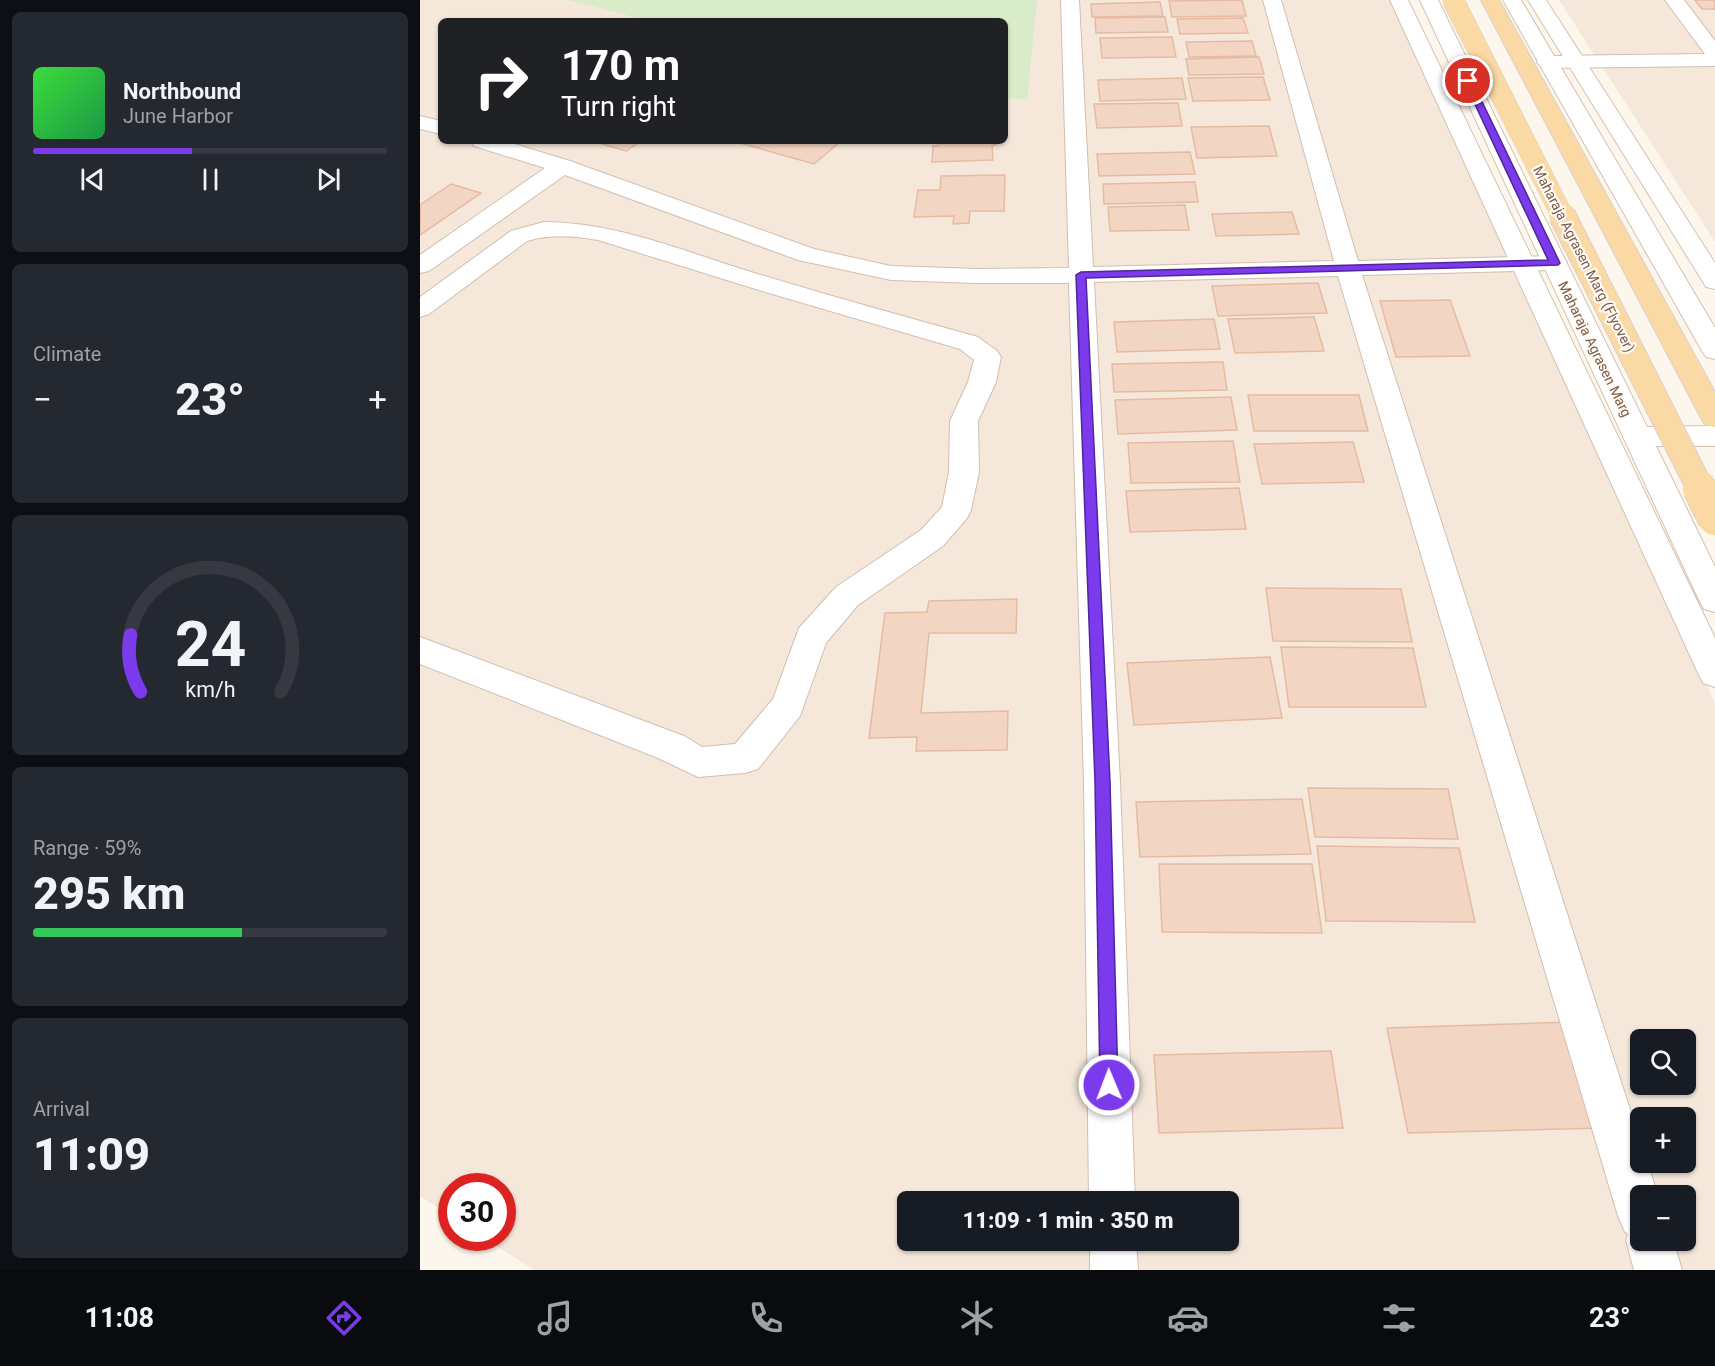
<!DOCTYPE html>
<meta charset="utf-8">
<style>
:root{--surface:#171b24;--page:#242831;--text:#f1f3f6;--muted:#9ea1a6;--line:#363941;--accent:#7c3aed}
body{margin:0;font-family:Roboto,sans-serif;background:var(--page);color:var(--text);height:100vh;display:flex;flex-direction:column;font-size:22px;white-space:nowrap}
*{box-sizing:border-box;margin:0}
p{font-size:20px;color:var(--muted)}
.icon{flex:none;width:33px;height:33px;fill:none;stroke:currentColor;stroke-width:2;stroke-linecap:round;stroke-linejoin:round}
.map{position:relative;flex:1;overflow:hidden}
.panel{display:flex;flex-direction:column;gap:12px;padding:12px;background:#0d0f14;width:420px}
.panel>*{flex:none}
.banner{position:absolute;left:18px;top:18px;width:570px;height:126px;border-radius:9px;box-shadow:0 2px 4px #0004;background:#202124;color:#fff;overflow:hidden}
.tools{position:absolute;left:1210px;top:1029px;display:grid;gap:12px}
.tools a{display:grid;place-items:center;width:66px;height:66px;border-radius:9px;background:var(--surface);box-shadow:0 2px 4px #0004;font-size:30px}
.speed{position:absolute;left:18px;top:1173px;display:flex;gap:12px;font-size:30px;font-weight:700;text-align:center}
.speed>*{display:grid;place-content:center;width:78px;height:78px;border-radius:50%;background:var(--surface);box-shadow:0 2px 4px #0004;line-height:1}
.speed .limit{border:9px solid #d22;background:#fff;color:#111}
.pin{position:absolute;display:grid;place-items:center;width:51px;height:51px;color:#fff;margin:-26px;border:3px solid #fff;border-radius:50%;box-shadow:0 2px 6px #0007}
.me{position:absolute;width:66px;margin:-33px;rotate:359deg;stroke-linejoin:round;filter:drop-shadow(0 0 4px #0008)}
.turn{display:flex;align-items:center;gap:21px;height:126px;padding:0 24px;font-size:27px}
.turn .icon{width:78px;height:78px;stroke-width:2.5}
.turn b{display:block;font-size:42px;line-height:51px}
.big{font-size:45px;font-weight:800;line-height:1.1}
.panel .tile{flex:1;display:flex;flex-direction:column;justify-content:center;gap:9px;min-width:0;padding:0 21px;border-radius:9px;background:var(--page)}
.panel .dial{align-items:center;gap:0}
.dial svg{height:156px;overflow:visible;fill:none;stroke:var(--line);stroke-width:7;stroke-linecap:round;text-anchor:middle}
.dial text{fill:var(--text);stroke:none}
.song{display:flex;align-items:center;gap:18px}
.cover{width:72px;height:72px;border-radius:9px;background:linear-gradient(135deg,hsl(120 70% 55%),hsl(140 70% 35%))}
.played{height:6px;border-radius:3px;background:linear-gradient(90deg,var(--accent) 45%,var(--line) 45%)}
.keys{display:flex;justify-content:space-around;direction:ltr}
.heat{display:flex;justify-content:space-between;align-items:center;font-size:33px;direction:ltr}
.charge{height:9px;border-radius:4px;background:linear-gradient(90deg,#34c759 59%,var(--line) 0)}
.trip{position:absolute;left:477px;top:1191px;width:342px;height:60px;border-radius:9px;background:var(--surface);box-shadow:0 2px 4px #0004;font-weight:800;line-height:60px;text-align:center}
.dock{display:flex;height:96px;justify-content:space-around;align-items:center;background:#090b0e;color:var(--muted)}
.dock .icon{width:42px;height:42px}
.dock .selected{color:var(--accent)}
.dock b{font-size:27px;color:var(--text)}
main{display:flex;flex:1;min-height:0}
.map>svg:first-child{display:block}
.residential{fill:#f5e8da;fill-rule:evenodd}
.green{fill:#d8ecc9}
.building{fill:#f3d5c3;stroke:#e6bba3;stroke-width:1.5}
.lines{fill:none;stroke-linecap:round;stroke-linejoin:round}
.street-casing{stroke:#d1beb0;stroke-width:2}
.secondary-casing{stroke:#d6c0b0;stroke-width:2}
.primary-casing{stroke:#dad1cd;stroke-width:2}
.street{fill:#fff;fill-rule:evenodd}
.secondary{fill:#fff;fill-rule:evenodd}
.primary{fill:#fbd9a5;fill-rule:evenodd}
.primary-bridge-far2-casing{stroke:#dad1cd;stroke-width:22;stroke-linecap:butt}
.primary-bridge-far1-casing{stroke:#dad1cd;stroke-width:28;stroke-linecap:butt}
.primary-bridge-casing{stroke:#dad1cd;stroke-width:36;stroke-linecap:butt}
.primary-bridge-far2{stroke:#fbd9a5;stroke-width:21}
.primary-bridge-far1{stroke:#fbd9a5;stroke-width:26}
.primary-bridge{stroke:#fbd9a5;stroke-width:34}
.route{fill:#7c3aed;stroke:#51269a;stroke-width:1.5}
.labels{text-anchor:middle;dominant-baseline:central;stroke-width:4.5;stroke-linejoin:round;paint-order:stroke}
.far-street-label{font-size:14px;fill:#7a5c4d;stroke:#fffaf3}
</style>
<main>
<section class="panel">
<div class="tile">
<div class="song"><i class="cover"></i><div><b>Northbound</b><p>June Harbor</p></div></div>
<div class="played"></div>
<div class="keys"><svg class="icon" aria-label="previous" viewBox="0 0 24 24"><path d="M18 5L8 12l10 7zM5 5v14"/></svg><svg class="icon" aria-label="pause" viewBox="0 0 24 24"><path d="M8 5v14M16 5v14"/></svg><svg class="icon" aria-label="next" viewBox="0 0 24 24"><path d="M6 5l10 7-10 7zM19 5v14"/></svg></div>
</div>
<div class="tile"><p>Climate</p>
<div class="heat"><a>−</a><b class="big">23°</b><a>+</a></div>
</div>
<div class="tile dial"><svg viewBox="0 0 100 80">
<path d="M14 69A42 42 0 1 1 86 69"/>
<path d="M14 69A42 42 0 0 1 9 40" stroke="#7c3aed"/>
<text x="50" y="56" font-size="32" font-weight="700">24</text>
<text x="50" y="72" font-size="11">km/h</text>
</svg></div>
<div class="tile"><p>Range · 59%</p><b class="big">295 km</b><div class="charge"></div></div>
<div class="tile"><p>Arrival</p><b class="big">11:09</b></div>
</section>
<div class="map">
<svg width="1295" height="1270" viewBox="0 0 1295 1270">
<rect width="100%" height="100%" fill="#fdf6ec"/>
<path class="residential" d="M0,0H983L1295,703V1270H114L64,1238H82V1186H32L31,1216L0,1196ZM21,21H585V141H21ZM1221,1040H1266V1084H1221ZM1221,1118H1266V1162H1221ZM1221,1196H1266V1240H1221ZM488,1202H808V1240H488Z
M1139,0H1295V242Z"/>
<path class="green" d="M147,0H617L607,100L585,98V21H230Z"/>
<path class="building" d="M822,0L826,16L752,17L749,1Z
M1275,0H1295V9H1282Z
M740,2L743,16L672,17L671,4Z
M745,17L748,32L676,33L675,18Z
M823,18L828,33L760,34L757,19Z
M752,37L756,57L682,58L680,38Z
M832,41L836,56L769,57L766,42Z
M839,57L844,74L769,75L766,59Z
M843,77L850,100L773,101L768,78Z
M762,78L766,99L680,101L678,80Z
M758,103L762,126L677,128L674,104Z
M849,126L857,156L777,158L771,127Z
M172,141H221L206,151Z
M313,141H418L420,142L394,164Z
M518,141H583L572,146L573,160L512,162L513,146H518Z
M770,152L775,174L679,176L677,154Z
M585,175L584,211H550L549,223L533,224L534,216L494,217L498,190H520L521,176Z
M775,182L778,202L684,204L683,184Z
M31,184L61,193L0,235V205Z
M765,205L769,230L690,231L688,207Z
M872,212L879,234L796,236L792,214Z
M898,283L907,313L798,316L792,286Z
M1030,300L1050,356L976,357L960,301Z
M894,317L904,351L815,353L808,319Z
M794,319L800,349L697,352L694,322Z
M803,362L807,390L694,392L692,364Z
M828,395H939L948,431H834Z
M811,397L817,430L698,434L695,400Z
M813,441L820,482L711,483L708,443Z
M933,442L944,482L842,484L834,444Z
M819,488L826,529L710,532L706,491Z
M846,588L981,589L992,642L853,641Z
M597,599L596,633H509L501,713L588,711L587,750L496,751L497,737L449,738L465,613L507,612L509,601Z
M861,647L993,648L1006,707H869Z
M850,657L862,718L714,725L707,663Z
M888,788L1028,789L1038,839L895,837Z
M882,799L891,854L720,857L716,802Z
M897,846L1039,848L1055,922L906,921Z
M739,864H892L902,933L742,932Z
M1151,1022L1182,1128L988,1133L967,1028Z
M911,1051L923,1128L739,1133L734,1055Z"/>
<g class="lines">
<defs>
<path id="street" d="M641,0H659L673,267L914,261L843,0H861L938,261L1135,256L1144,258L1147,263L1144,268L1135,270L942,275L1221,1144V1162H1227L1238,1196H1221V1240H1253L1262,1270H1214L1206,1240L1208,1234L1205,1232L1198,1216L918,276L674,282L700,782L715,1202H669L664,782L649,283H557L471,280L378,260L145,175L9,271L0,273V255L125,168L54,146L51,141H85L150,161L394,249L471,266L557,269L649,268Z
M1245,0H1264L1295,41V66L1127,68L1120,66L1117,62L1120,58L1127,56L1285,54Z
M0,116L21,121V134L0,129Z
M124,222C195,222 263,251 331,272C406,295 482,316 558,337L577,351L581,357L576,382L558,421L559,472L551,510L547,518L523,546L438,605L406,643L380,716L338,769L325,773L278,777L238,758L0,664V637L264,736L282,747L315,744L353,699L379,628L416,587L501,530L522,507L529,472L530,421L548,382L554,360L540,349L342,291L178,240C153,236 131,234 107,241L9,314L0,317V297L91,231Z
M670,1240H716L718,1270H670Z"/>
<path id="secondary" d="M970,0H988L1295,638V687L1283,683L1278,673Z
M1000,0H1018L1227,427L1295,426V446H1236L1295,567V612L1284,609L1279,600Z
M1083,0H1101L1295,328V359L1286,357L1282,351Z
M1108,0H1126L1295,263V289L1286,287L1283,282Z"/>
<path id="primary" d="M1061,0H1079L1295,392V427L1285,425L1281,418Z"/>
</defs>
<use href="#street" class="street-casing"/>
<use href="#secondary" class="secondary-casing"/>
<use href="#primary" class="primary-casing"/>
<use href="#street" class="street"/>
<use href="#secondary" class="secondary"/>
<use href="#primary" class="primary"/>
<defs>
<path id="primary-bridge-far2" d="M1033,0L1143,217"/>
<path id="primary-bridge-far1" d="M1142,215L1281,490"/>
<path id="primary-bridge" d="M1280,488L1295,518"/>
</defs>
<use href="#primary-bridge-far2" class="primary-bridge-far2-casing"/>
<use href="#primary-bridge-far1" class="primary-bridge-far1-casing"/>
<use href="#primary-bridge" class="primary-bridge-casing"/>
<use href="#primary-bridge-far2" class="primary-bridge-far2"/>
<use href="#primary-bridge-far1" class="primary-bridge-far1"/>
<use href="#primary-bridge" class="primary-bridge"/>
</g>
<path class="route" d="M1048,78L1052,81L1140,263L1138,265L666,278L690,782L698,1085L696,1091L689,1094L683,1091L680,1085L675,782L656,275L661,272L1128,260L1044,81Z"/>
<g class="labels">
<g class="far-street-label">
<text transform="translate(1164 259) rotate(63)">Maharaja Agrasen Marg (Flyover)</text>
<text transform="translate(1175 349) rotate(64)">Maharaja Agrasen Marg</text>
</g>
</g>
</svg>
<div class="tools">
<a><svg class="icon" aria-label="search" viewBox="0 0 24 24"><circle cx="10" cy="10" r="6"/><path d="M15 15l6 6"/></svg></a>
<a>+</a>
<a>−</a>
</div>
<div class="speed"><div class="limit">30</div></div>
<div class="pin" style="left:1048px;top:81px;background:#d93025"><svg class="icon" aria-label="arrive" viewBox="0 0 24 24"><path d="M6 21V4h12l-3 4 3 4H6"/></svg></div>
<svg class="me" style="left:689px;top:1085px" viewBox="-20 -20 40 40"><circle r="17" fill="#7c3aed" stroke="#fff" stroke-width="3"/><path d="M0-11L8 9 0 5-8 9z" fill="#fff"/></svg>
<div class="trip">11:09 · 1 min · 350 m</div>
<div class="banner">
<div class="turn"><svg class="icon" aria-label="right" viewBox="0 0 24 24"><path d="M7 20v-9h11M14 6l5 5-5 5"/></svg><div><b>170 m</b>Turn right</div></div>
</div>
</div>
</main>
<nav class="dock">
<b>11:08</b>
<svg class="icon selected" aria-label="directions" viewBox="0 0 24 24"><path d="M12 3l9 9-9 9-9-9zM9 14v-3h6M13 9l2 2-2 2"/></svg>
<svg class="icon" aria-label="music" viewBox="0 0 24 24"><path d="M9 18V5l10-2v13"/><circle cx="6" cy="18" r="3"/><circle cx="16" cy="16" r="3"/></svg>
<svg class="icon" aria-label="phone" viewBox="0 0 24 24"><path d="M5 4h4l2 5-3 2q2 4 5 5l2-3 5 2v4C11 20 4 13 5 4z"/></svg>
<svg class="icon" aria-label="climate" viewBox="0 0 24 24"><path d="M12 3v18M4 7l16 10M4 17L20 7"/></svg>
<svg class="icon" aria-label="car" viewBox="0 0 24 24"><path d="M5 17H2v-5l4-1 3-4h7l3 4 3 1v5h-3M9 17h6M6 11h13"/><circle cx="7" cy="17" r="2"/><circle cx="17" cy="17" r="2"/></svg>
<svg class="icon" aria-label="filters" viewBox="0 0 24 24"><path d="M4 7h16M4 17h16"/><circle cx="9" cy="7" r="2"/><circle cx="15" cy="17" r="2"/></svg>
<b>23°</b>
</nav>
